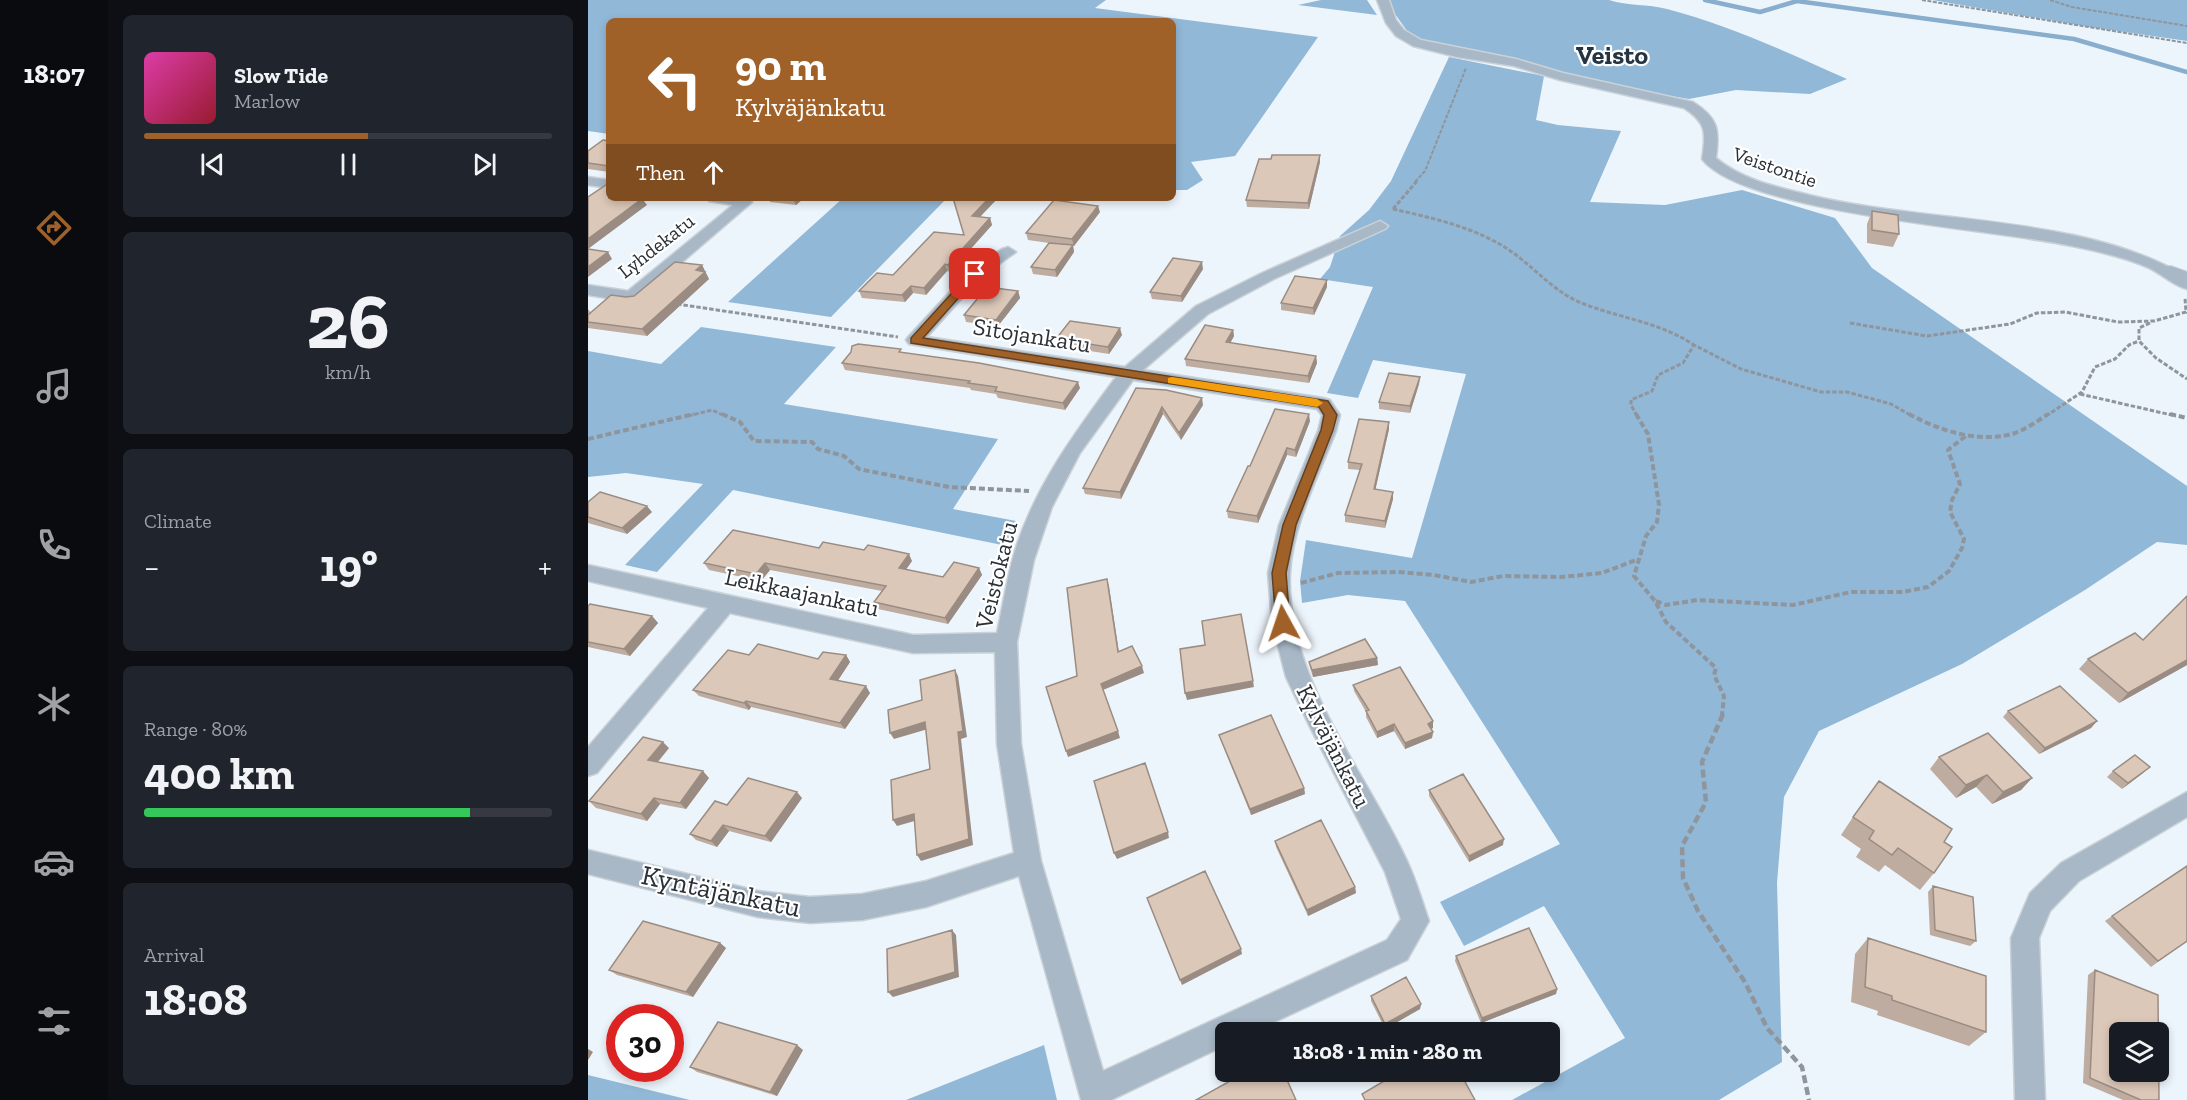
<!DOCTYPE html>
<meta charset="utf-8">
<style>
:root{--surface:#171b24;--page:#20242c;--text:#f1f3f6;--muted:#9ea1a6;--line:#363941;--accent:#a06129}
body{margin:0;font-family:"Zilla Slab",serif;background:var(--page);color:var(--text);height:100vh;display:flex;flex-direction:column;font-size:22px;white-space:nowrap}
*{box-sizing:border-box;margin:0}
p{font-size:20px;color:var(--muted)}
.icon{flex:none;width:33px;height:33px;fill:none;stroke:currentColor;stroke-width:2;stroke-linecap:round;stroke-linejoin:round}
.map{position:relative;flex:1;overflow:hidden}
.details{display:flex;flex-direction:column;gap:15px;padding:15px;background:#0d0f14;width:480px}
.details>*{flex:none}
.guide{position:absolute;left:18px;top:18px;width:570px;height:183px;border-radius:9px;box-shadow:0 3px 9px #0003;background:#a06129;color:#fff;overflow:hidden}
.buttons{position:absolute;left:1521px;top:1022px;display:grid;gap:12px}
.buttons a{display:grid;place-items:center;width:60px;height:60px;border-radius:9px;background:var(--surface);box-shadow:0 3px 9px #0003;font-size:30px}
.speed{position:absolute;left:18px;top:1004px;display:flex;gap:12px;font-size:30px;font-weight:700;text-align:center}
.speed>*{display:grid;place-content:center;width:78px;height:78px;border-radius:50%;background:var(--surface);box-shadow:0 3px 9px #0003;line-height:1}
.speed .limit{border:9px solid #d22;background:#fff;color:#111}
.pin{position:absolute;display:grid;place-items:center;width:51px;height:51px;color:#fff;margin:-26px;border-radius:12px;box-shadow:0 3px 9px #0006}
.me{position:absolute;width:66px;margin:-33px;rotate:355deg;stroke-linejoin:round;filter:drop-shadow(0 0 4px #0008)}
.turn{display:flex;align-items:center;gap:21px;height:126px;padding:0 30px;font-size:27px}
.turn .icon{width:78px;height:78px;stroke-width:2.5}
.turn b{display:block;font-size:42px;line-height:51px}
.then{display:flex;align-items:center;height:57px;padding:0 30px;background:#0003;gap:12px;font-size:22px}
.big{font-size:45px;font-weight:800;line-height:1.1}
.details .card{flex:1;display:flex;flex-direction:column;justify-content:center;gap:9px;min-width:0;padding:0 21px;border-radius:9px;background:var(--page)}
.details .dial{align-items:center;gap:0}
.dial b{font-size:78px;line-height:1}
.song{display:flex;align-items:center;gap:18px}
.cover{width:72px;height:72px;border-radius:9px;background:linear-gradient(135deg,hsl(320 70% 55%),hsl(350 70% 35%))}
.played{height:6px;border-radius:3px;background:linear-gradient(90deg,var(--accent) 55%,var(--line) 55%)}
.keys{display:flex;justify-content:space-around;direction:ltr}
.heat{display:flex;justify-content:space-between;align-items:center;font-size:33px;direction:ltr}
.charge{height:9px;border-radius:4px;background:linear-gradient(90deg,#34c759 80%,var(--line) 0)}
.trip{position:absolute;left:627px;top:1022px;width:345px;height:60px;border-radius:9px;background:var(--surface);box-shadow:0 3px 9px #0003;font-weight:800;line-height:60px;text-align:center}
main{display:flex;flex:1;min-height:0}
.tabs{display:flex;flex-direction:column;width:108px;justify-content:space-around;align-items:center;background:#090b0e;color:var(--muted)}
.tabs .icon{width:42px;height:42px}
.tabs .on{color:var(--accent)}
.tabs b{font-size:27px;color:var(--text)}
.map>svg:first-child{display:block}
.forest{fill:#92b8d8}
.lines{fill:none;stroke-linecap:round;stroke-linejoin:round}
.stream{stroke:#88adcd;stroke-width:4.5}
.service-casing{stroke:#cad2d8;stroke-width:10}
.minor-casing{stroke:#cad2d8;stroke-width:3}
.path-far3{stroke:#8e959c;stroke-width:2;stroke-dasharray:4 1.5;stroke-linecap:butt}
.path-far2{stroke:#8e959c;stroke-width:3;stroke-dasharray:4.5 2;stroke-linecap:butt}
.path-far1{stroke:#8e959c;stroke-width:4;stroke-dasharray:6 3;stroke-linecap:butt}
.path{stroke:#8e959c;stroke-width:4.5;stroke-dasharray:8 4;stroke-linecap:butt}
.service{stroke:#a8b8c7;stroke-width:8}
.minor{fill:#a8b8c7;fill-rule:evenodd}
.wall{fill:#bdac9f}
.shaded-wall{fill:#9a8c82}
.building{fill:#dcc8b9;stroke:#9a8c82;stroke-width:1.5;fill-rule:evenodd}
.route{fill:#a06129;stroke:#683f1b;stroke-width:1.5}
.slow{fill:#f59e0b}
.labels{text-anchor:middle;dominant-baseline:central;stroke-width:4.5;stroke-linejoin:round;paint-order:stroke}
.far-street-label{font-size:20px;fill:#293036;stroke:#fff}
.street-label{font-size:24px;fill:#293036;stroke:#fff}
.far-district-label{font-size:26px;font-weight:bold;fill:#253441;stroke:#fff}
.near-street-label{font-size:28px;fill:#293036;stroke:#fff}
</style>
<main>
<nav class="tabs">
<b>18:07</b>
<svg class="icon on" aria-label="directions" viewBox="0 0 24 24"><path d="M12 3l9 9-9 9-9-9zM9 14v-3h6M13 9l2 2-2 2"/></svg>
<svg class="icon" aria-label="music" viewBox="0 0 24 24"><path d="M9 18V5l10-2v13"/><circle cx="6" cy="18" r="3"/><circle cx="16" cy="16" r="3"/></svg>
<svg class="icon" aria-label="phone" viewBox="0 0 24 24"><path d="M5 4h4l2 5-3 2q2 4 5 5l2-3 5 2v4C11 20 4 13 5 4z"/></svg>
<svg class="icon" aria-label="climate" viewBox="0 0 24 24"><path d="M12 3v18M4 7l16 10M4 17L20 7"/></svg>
<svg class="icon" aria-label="car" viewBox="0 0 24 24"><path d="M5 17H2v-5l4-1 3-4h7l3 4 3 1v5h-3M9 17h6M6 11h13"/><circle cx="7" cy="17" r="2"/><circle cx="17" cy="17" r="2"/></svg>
<svg class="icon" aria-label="filters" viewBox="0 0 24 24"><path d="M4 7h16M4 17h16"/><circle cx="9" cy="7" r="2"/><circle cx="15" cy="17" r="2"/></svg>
</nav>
<section class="details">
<div class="card">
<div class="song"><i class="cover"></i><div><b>Slow Tide</b><p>Marlow</p></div></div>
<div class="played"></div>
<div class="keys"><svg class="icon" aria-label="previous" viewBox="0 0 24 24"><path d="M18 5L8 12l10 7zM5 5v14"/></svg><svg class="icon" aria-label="pause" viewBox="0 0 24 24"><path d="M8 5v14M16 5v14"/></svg><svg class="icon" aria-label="next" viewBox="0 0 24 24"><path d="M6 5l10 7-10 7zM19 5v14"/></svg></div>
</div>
<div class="card dial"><b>26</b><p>km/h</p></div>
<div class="card"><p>Climate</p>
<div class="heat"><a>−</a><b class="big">19°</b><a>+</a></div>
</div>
<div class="card"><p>Range · 80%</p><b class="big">400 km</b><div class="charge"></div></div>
<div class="card"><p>Arrival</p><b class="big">18:08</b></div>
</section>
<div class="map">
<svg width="1599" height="1100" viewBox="0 0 1599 1100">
<rect width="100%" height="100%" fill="#edf5fc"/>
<path class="forest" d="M0,0H518L507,8L730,37L647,156L603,162L615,180L599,190H585V21H21V134L0,131Z
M733,0H779L789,15L710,5Z
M797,0H1021C1040,6 1060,4 1079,9C1141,25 1201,53 1259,79L1222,94L1148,90L1101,99L1039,89L936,62L849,46L822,35Z
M1344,0H1599V41L1502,27Z
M861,57L956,76L948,120L970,125L1033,131L1002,202L1077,205L1154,190L1247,218L1284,268L1599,486V545L1569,542L1497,590L1374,664L1231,731L1196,797L1189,883L1194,1062L1131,1100H924L1037,1038L956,906L876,946L852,902L972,844L817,601L760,595L714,603L712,581L718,540L824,558L878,374L785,360L770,398L739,393L785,287L732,279L742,267L752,236L781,210L803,181Z
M255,198H359L243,317L140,302Z
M113,327L248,347L196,404L410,439L365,509L428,521L419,546L145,490L69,572L37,565L115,484L38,473L0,477V351L73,364Z
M456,1045L469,1100H318Z
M0,1075L102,1100H0Z"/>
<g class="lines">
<path class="stream" d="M1117,0L1172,12L1209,1L1486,39L1599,72"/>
<defs>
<path id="service" d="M1582,270L1599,276"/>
<path id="minor" d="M789,0H801L808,20L816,30L833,40L928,59L975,73L1105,102C1130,118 1132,129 1128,158C1154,180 1189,187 1221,195C1339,224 1495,214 1599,277V289C1584,285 1573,273 1559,267C1535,257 1509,251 1484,246C1409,229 1157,214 1114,159C1118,133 1119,123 1096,108L972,80L926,66L869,57L825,46L808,36L798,23Z
M0,177L21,180V188L0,185Z
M119,198H159L164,202L49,301L43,302L0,295V285L40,291L145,205L121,201Z
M792,221L800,226L797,229L686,279L620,314L555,370L735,398L742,400L752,415L748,431C731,474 704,527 702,573C697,676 778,772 819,861C828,880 834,901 841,921L819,960L665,1032H638V1045L523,1100H493L431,876L338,907L274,920L222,923L170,917L0,874V850L170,891L222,897L274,894L338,881L426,853L409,744L407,652L325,653L142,613L9,773L0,776V747L120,608L0,581V565L325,635L409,633C414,609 418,585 424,561C443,491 486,434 528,377L321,344L318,340L321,336L381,271L414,249L420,247L428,252L393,277L339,337L537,367L608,306L674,273ZM545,380L729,409L734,415L730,431L691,525L680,573L684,623L698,677L722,727L797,872L813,919L799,940L515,1071L453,861L433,744L429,642L446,560L464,507L492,453Z
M1599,792V817L1491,881L1462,911L1451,938L1457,1100H1427L1423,938L1442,893L1473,863Z"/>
</defs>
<use href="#service" class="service-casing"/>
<use href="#minor" class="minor-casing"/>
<path class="path-far3" d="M1334,0L1599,43
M1462,0L1484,7L1599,26
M827,182L837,171L878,68"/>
<path class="path-far2" d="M805,209C844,218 887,227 921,250C945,266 964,290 991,302C1029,318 1070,321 1106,345
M805,209L829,181
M89,304L310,337
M1262,323L1339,336L1422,324L1449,313L1477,312L1530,322L1566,321L1598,312L1597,298
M1562,323L1551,328V341L1568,358L1599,379
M1492,394L1588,416
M100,416L124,410L137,416
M1049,416L1043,405V400L1064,391L1070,375L1095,363L1106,345L1153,369L1233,392H1259L1303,404L1324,416
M1458,416L1494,392L1507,367L1527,359L1541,345L1551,341"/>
<path class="path-far1" d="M134,414L152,422L166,441L224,442L230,449L256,456L271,469L361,487L441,491
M1048,414L1060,434L1071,505L1069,522L1058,536L1046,576L1067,601L1078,622L1128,668L1126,675L1136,696L1134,715
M1321,414C1352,431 1392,444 1427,433C1438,429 1450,421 1460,414
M1582,414L1599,418
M0,439L106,414
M713,583L750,573L810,572L846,575L883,582L915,576L973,577L1014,573L1048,560
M1068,601L1078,605L1109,600L1205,605L1263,592H1315L1340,587L1361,571L1374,548L1376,539L1362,512L1364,500L1372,484L1360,450L1379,435"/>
<path class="path" d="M1135,714L1114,762L1118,802L1094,846L1095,878L1110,911L1157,982L1179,1028L1214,1067L1221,1100"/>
<use href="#service" class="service"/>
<use href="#minor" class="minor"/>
</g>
<path class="wall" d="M21,141V172L0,169V151Z
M683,159L732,162L721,209L659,207L658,200Z
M180,198H216L208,205L182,202Z
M365,198L408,200L392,217L402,218L404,225L362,272L359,271L338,295L325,293L317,302L274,298L271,291L305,275L376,235Z
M1284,211L1311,234L1305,247L1279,243V224Z
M512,212L486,246H485L486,252L469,277L445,274L443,267L461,243L440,240L438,233Z
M114,265L121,279L59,336L0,328V309L3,313L38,297L46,296Z
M615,269L594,302L564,299L562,292Z
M739,280V287L726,315L693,310V303Z
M430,291L432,298L410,326L378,322L376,315Z
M645,330L646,336L642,343L728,356L729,363L721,383L598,366L597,359Z
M534,335L521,354L470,346L468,339Z
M315,353L492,388L477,410L410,398L408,394L383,390L382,388L257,370L254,363Z
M832,377L831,384L822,413L791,409V402Z
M548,388L615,405L593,440L575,414L533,499L497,494L495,488Z
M722,421L708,457L699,455L670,523L640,518L639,511L662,466Z
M801,429L787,490L805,499L797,528L757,522V515L772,470L760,469V462Z
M0,502L64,512L39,534L0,523Z
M231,548L324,561L318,569L355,577L391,568L394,575L360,624L290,609L286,602L294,591L182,570L173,581L121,570L116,563Z
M0,606L64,616L70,623L42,656L0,647Z
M1555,640L1599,665L1531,703L1491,669L1500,659Z
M161,655L230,659L258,655L262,662L250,680L282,693L257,729L163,707L161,710L111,696L105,690Z
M789,658L790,665L725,677L722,668L721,662Z
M765,685L845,728L843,729L845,732L844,738L817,749L806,731L789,738L778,717V712L766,691Z
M1420,711L1509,721L1503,728L1451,754L1415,717Z
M631,735L716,788L717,794L663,815L633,741Z
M81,748L70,762L121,778L98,809L72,804L59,821L8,808L1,801Z
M1351,757L1444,778L1433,790L1404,804L1388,787L1368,798L1342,769Z
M1525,771L1555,773L1534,789L1519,777Z
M841,790L915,845L881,862L841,796Z
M214,798L183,842L141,831L129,847L108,840L102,834L139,805Z
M1265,817L1356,842L1346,873L1332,890L1297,865L1291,872L1268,857L1273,849L1253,835Z
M687,841L767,887L768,893L720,916L688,847Z
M1345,886L1388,941L1382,946L1342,935L1340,892Z
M1524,916L1599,941L1563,967L1517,921Z
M1280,938L1398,1032L1381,1046L1289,1015L1290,1011L1263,1002L1267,954Z
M132,943L138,948L105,997L29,975L21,970Z
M868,956L969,989L968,994L893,1023L867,961Z
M1507,970L1571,1100H1535L1495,1083L1500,975Z
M783,996L833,1004L832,1009L797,1029L783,1001Z
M215,1050L189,1096L109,1072L102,1067Z"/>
<path class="shaded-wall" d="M732,155V162L721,209L720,203Z
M49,198H61L56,201L59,205L0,249V239Z
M206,198H216L208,205L205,199Z
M401,198H407L408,200L387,222L384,216Z
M510,206L512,212L486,246L484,239Z
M402,218L404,225L362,272L360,265Z
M485,245L486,252L469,277L467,270Z
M20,252L24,259L0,277V267Z
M614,262L615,269L594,302L593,296Z
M357,264L359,271L338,295L336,288Z
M114,265L121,279L59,336L54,329L108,270Z
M739,280V287L726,315L725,308Z
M323,286L325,293L317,302L314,295Z
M430,291L432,298L410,326L408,320Z
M532,328L534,335L521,354L520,347Z
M645,330L646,336L639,349L638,342Z
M728,356L729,363L721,383L720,376Z
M832,377L831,384L822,413V406Z
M490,382L492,388L477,410L475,403Z
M614,398L615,405L593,440L591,433Z
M574,407L575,414L533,499L532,492Z
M721,414L722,421L708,457L707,450Z
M801,422V429L786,496V489Z
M699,448V455L670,523L669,516Z
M805,492V499L797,528V521Z
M59,506L64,512L39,534L34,528Z
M321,554L324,561L315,574L311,568Z
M177,563L182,570L173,581L168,574Z
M391,568L394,575L360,624L357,618Z
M519,579L521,586L532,659L530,652Z
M64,616L70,623L42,656L36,649Z
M258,655L262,662L247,685L242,679Z
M789,658L790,665L725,677L724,670Z
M1599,660V665L1531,703L1540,693Z
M554,666L556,673L515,690L513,684Z
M367,670L370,676L379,737L373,739L385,845L333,861L329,855L370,732Z
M665,681L666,687L599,700L597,693Z
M278,686L282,693L257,729L252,723Z
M158,701L163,707L161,710L156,703Z
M845,721V728L839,730L840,724Z
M1509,721L1503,728L1451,754L1457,748Z
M337,722L340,729L306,739L302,733Z
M806,724V731L789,738V732Z
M530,731L532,738L480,757L478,751Z
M845,732L844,738L817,749V743Z
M75,742L81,748L66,766L60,760Z
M1562,767L1555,773L1534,789L1540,783Z
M115,771L121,778L98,809L92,803Z
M1399,775L1388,787L1368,798L1378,785Z
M1444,778L1433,790L1404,804L1415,792Z
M716,788L717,794L663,815L662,809Z
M209,792L214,798L183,842L177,836Z
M66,798L72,804L59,821L53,814Z
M326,814L330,820L309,826L305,820Z
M135,825L141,831L129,847L123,841Z
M580,832L581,838L529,859L526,853Z
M916,839L915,845L881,862V856Z
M767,887L768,893L720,916L719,910Z
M364,930L368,935L371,977L305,997L300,992Z
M132,943L138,948L105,997L98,992Z
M653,949L654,954L594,985L592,980Z
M969,989L968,994L893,1023L894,1018Z
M833,1004L832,1009L797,1029V1024Z
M209,1045L215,1050L189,1096L182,1092Z
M0,1049L5,1052L0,1060Z"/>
<path class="building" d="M15,140L21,141V166L0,163V151Z
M684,155H732L720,203L658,200L671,159H683Z
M21,183V198H55L0,239V197Z
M365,198H401L384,216L402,218L360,265L357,264L336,288L323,286L314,295L271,291L289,273L305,275L346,232L376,235Z
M466,200L510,206L484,239L438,233Z
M1284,211L1310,215L1311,234L1284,230Z
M461,243L485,245L467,270L443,267Z
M0,249L20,252L0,267Z
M585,258L614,262L593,296L562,292Z
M87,262L114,265L108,270L117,272L54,329L0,322V315L23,295L38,297L46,296Z
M707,276L739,280L725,308L693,303Z
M399,287L430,291L408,320L376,315Z
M482,321L532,328L520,347L468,339Z
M617,325L645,330L638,342L728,356L720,376L597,359Z
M270,344L313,349L311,352L391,363L490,382L475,403L407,391L409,387L380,383L382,381L254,363L263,352L264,346Z
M801,373L832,377L822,406L791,402Z
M548,388L578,390L614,398L591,433L574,407L532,492L495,488Z
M687,409L721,414L707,450L699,448L669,516L639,511L660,466H662Z
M771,419L801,422L786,489L805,492L797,521L757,515L774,464L760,462Z
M12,492L59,506L34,528L0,517V502Z
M145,530L231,548L235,542L276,550L280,545L321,554L311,568L355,577L366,562L391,568L357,618L286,602L298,586L177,563L168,574L116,563Z
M519,579L530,652L544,646L554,666L513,684L530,731L478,751L458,687L489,676L479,588Z
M1599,596V660L1540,693L1500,659L1547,633L1555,640Z
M2,604L64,616L36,649L0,642V606Z
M653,614L665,681L597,693L592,649L617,645L614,621Z
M777,639L789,658L724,670L721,662Z
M170,644L230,659L235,652L258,655L242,679L278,686L252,723L158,701L156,703L105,690L140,650L161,655Z
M812,667L845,721L840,724L845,732L817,743L806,724L789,732L778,711L781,710L765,685Z
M367,670L375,731L370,732L381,839L329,855L326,814L305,820L303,780L342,769L337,722L302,733L300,710L334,700L332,680Z
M1472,686L1509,721L1457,748L1420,711Z
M683,715L716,788L662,809L631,735Z
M1400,733L1444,778L1415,792L1399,775L1378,785L1351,757Z
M55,737L75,742L60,760L115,771L92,803L66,798L53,814L1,801Z
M1547,755L1562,767L1540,783L1525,771Z
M557,763L580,832L526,853L506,781Z
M875,774L916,839L881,856L841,790Z
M160,778L209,792L177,836L135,825L123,841L102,834L127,801L139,805Z
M1291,781L1364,829L1356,842L1364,847L1346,873L1310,848L1304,855L1281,839L1286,831L1265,817Z
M733,820L767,887L719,910L687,841Z
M1599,866V941L1570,961L1524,916Z
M617,871L653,949L592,980L559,898Z
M1345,886L1385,897L1388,941L1347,930Z
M55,921L132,943L98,992L21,970Z
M941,928L969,989L894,1018L868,956Z
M364,930L367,972L300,992L299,949Z
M1280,938L1398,976V1032L1304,1000V996L1277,987Z
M1507,970L1570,995L1571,1100H1553L1502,1078ZM1532,1032H1570V1071H1532Z
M818,977L833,1004L797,1024L783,996Z
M130,1022L209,1045L182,1092L102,1067Z
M660,1071H695L708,1100H608Z
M813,1071H871L887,1100H777L774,1094Z"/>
<path class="route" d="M387,271L392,274L390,276L335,338L740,401L749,415L745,430L708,525L698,573L702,623L700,627H690L688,623L684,573L695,525L733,430L736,415L731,407L323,343V338L383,272Z"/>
<path class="slow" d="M584,377L729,399L735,403L729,407L580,383V378Z"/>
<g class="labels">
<g class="far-street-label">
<text transform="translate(1187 167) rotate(19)">Veistontie</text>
<text transform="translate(68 246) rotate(-38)">Lyhdekatu</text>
</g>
<g class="street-label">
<text transform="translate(444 335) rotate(9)">Sitojankatu</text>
<text transform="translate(408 575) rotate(-76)">Veistokatu</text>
<text transform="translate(214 592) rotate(12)">Leikkaajankatu</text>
<text transform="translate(746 746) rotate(63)">Kylväjänkatu</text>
</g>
<g class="far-district-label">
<text x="1024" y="55">Veisto</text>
</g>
<g class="near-street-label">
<text transform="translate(133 891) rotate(12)">Kyntäjänkatu</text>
</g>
</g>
</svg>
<div class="buttons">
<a><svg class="icon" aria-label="layers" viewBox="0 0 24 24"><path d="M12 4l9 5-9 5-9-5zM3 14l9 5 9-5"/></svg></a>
</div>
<div class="speed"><div class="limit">30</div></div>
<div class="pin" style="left:387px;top:274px;background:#d93025"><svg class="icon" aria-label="arrive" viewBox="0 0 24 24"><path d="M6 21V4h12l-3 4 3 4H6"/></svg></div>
<svg class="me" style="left:695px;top:623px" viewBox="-20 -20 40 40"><path d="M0-17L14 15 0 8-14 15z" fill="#a06129" stroke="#fff" stroke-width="4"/></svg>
<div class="trip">18:08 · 1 min · 280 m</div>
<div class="guide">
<div class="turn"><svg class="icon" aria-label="left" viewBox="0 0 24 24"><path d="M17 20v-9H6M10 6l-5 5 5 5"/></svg><div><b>90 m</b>Kylväjänkatu</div></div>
<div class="then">Then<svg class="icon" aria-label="ahead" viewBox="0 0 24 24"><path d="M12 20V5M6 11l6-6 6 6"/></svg></div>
</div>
</div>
</main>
